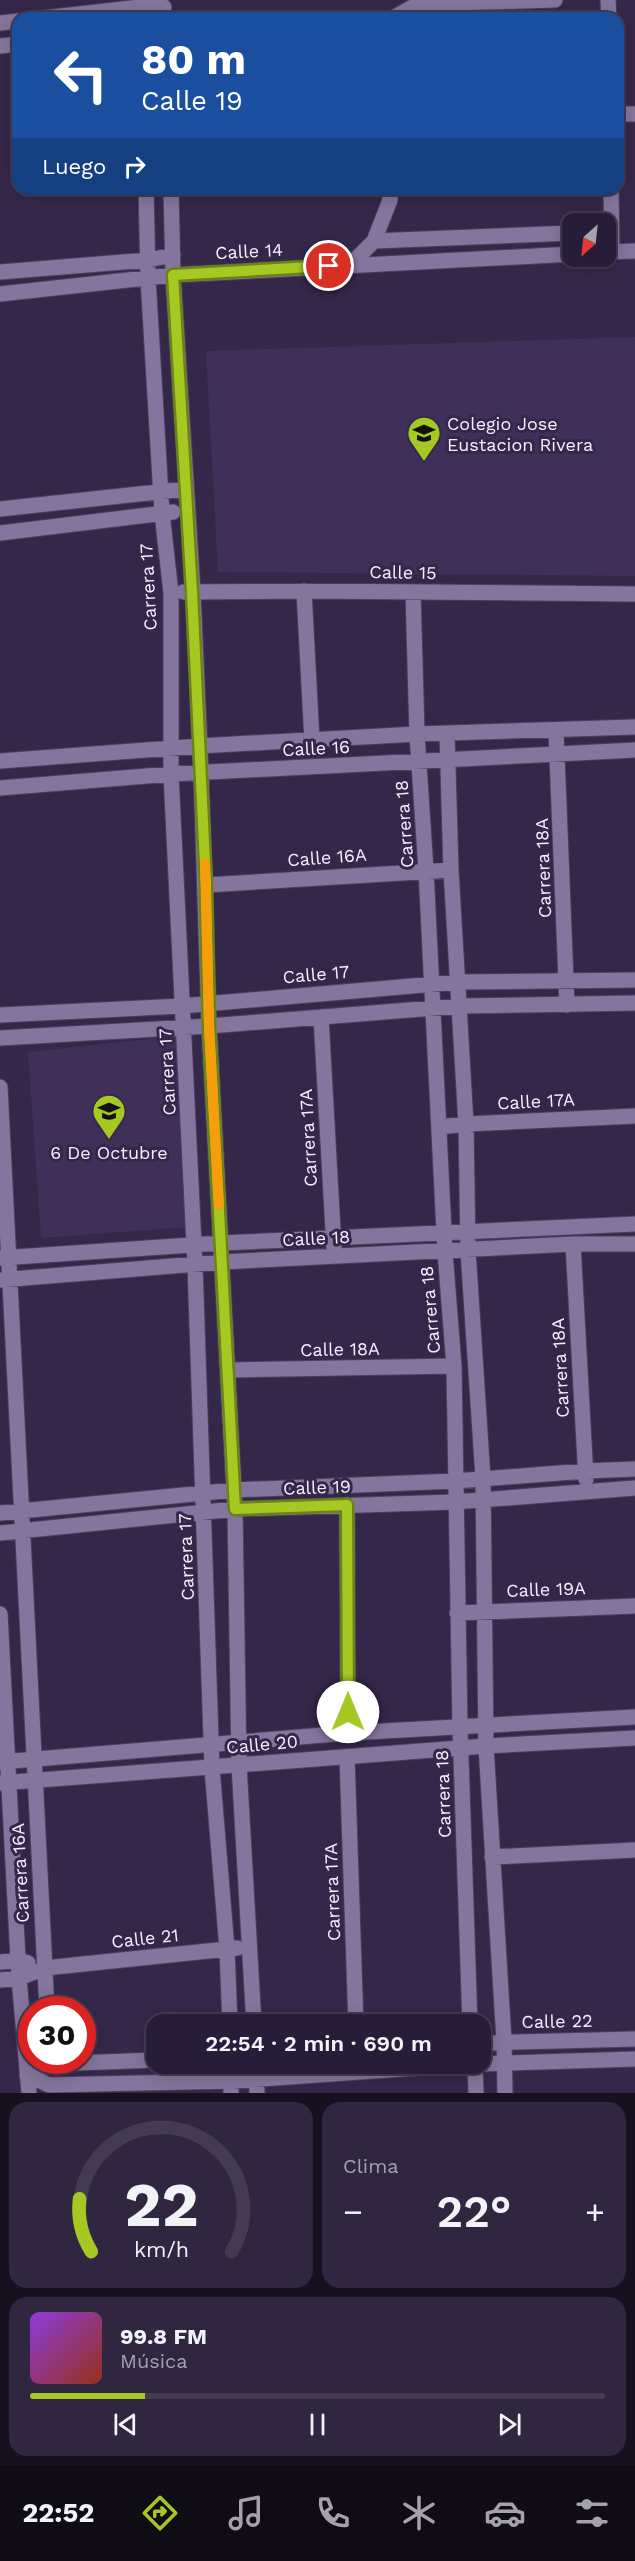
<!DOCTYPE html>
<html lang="es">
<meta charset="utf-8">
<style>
:root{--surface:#281d38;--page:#302640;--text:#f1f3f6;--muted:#a5a2ae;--line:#443b53;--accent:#a5c823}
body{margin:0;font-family:"Work Sans",sans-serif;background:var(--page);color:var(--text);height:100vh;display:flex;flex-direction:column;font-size:22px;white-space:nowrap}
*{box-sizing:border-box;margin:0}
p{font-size:20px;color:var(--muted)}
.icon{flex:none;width:33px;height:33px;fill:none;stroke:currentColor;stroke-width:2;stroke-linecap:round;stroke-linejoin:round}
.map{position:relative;height:2093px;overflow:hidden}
.drawer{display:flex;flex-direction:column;gap:9px;padding:9px;background:#16101f;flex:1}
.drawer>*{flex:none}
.banner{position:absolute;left:12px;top:12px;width:612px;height:183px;border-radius:18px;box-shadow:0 3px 15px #0003,0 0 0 2px var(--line);background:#1a4fa0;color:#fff;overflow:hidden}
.needle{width:39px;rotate:207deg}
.tools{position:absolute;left:562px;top:213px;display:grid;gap:12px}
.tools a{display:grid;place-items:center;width:54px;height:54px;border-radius:12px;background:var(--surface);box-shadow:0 3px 15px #0003,0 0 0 2px var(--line);font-size:30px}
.speed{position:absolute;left:18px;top:1996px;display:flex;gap:12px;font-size:30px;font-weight:700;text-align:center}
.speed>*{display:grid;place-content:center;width:78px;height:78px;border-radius:50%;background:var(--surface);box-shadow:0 3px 15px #0003,0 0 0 2px var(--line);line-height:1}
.speed .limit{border:9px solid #d22;background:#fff;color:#111}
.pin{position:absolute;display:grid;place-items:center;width:51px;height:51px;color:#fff;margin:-26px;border:3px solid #fff;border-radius:50%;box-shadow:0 2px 6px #0007}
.me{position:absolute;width:66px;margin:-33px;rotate:0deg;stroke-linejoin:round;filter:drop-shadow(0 0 4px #0008)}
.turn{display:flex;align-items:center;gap:21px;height:126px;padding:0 30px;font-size:27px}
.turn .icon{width:78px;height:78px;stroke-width:2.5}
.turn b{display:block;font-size:42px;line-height:51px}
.then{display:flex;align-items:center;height:57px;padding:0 30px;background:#0003;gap:12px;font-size:22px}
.big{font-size:45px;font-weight:600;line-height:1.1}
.drawer .card{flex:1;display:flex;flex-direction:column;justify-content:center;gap:9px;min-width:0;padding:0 21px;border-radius:18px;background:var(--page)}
.drawer .dial{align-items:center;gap:0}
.dial svg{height:156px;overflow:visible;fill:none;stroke:var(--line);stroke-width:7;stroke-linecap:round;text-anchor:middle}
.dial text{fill:var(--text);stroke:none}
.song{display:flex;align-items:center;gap:18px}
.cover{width:72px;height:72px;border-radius:9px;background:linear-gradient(135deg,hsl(270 70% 55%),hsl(10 70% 35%))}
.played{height:6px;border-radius:3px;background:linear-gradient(90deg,var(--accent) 20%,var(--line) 20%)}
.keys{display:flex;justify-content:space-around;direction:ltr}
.heat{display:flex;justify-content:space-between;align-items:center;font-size:33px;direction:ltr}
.drawer .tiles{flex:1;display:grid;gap:9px;grid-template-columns:1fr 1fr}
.card:last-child{grid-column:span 2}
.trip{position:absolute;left:146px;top:2014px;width:345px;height:60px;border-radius:18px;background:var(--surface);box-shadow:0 3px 15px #0003,0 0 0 2px var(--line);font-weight:600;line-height:60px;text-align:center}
.tab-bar{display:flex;height:96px;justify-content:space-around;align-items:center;background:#100c16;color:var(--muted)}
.tab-bar .icon{width:42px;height:42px}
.tab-bar .current{color:var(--accent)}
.tab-bar b{font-size:27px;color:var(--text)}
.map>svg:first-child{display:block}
.built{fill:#402f59}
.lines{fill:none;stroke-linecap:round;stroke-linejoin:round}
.minor-casing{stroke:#4c405c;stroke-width:17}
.tertiary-casing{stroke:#4c405c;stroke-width:17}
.minor{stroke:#85759e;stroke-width:15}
.tertiary{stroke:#85759e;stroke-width:15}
.route-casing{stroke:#6b8217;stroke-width:15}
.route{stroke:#a5c823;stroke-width:10}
.slow{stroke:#f59e0b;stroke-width:10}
.labels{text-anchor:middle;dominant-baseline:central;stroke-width:6;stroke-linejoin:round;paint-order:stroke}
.street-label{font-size:18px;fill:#f4effd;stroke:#35274a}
.poi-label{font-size:18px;fill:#f4effd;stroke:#35274a;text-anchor:start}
</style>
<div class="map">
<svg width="635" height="2093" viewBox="0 0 635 2093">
<rect width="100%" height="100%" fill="#35274a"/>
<path class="built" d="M635,337V576L218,572L206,351Z
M178,1036L189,1227L41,1238L28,1052Z"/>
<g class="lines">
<defs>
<path id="minor" d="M608,0L609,18
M44,18L140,7H164
M393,18L418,4L555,0
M0,23L18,21
M0,46L18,44
M618,114H635
M146,189L148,278L162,513L171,593V774L195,1265L212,1768L227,1949L230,2025
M171,189L173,275L193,592L201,772L209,1026L235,1509L239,1765L254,2025
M611,189L612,252
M374,241L573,233
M606,252L635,251
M351,264L374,241L390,200V189
M0,272L148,260L173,255
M0,294L173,275L573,254
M0,509L185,489
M0,533L173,512
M304,591L312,741
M183,592L304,591L635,594
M413,592L417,734L426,870L445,1252L454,1366L460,1727L470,2025
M556,731L567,1005
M447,734L451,870L466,1124L468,1250L483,1478L486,1746L504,2041L505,2093
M0,761L199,746L417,734L635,727
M0,788L171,774L635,750
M206,885L451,870
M0,1015L182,1006L458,982L635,980
M321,1017L334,1248
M0,1038L209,1026L459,1006L635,1003
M0,1087L47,2010
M439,1127L466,1124L635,1116
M573,1244L586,1479
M0,1258L221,1243L635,1224
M0,1280L222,1262L573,1244H635
M228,1370L454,1366
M347,1505L348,1733
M0,1513L234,1490L455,1481L585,1471L635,1469
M0,1533L235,1509L455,1502L635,1488
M457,1613L635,1606
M0,1614L19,1978L29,2093
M347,1757L356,2025
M492,1857L635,1850
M0,1962L18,1960L28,1963
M0,1980L19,1978L45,1968L237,1948
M480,2043L635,2039
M231,2064V2093
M256,2064L257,2093
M475,2064L476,2093
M480,2064L635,2059
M27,2075L49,2085L231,2081L473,2064
M27,2075L49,2064L156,2060"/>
<path id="tertiary" d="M0,1762L348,1733L635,1717
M0,1783L486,1746L635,1738"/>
</defs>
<use href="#minor" class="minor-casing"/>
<use href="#tertiary" class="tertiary-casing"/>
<use href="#minor" class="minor"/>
<use href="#tertiary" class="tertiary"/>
</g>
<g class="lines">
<defs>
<path id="route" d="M329,266L173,275L192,592L206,885L209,1026L235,1509L347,1505L348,1712"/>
</defs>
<use href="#route" class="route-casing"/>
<use href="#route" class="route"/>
<path class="slow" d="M205,863L209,1026L219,1205"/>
</g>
<defs>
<symbol id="university-pin" viewBox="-11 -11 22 30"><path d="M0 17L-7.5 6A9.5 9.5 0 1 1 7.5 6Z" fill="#a5c823" stroke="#35274a"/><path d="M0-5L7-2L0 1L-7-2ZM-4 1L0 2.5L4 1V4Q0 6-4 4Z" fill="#111"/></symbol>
<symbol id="school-pin" viewBox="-11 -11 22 30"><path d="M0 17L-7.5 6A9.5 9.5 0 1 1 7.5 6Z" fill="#a5c823" stroke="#35274a"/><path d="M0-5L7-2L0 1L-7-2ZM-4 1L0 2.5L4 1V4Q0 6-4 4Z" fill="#111"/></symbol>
</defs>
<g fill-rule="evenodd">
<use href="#university-pin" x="405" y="414" width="38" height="52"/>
<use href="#school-pin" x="90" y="1092" width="38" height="52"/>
</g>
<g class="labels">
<g class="street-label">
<text transform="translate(249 251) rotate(-3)">Calle 14</text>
<text transform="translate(403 572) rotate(1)">Calle 15</text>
<text transform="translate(148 587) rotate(-93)">Carrera 17</text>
<text transform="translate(316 748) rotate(-3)">Calle 16</text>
<text transform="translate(404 824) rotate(-94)">Carrera 18</text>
<text transform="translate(327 857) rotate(-4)">Calle 16A</text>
<text transform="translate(543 868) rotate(-92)">Carrera 18A</text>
<text transform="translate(316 974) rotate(-5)">Calle 17</text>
<text transform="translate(167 1072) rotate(-93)">Carrera 17</text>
<text transform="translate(536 1101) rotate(-3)">Calle 17A</text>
<text transform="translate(308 1138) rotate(-93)">Carrera 17A</text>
<text transform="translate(316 1238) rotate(-3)">Calle 18</text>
<text transform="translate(430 1310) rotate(-95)">Carrera 18</text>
<text transform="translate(340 1349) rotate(-1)">Calle 18A</text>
<text transform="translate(560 1368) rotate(-93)">Carrera 18A</text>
<text transform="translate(317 1487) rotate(-2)">Calle 19</text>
<text transform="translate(186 1557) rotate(-92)">Carrera 17</text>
<text transform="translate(546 1589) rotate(-2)">Calle 19A</text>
<text transform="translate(262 1744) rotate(-5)">Calle 20</text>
<text transform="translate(443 1794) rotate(-92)">Carrera 18</text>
<text transform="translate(20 1873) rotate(-93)">Carrera 16A</text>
<text transform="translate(332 1892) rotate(-92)">Carrera 17A</text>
<text transform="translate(145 1938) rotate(-6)">Calle 21</text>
<text transform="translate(557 2021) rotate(-1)">Calle 22</text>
</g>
<g class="poi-label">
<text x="447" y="423">Colegio Jose<tspan x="447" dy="21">Eustacion Rivera</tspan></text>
<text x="109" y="1152" text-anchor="middle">6 De Octubre</text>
</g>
</g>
</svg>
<div class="tools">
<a><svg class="needle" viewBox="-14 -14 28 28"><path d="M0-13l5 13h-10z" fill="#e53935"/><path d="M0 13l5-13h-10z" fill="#a5a2ae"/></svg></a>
</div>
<div class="speed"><div class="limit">30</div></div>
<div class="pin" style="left:329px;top:266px;background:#d93025"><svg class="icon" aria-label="arrive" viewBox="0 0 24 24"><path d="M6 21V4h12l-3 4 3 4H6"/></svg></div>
<svg class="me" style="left:348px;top:1712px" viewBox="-20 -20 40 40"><circle r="19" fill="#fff"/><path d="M0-13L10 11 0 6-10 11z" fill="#a5c823"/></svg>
<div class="trip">22:54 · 2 min · 690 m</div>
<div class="banner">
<div class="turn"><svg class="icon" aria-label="left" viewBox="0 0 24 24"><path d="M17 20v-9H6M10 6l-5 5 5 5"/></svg><div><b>80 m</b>Calle 19</div></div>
<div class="then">Luego<svg class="icon" aria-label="right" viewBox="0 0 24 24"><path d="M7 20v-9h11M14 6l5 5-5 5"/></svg></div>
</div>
</div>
<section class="drawer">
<div class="tiles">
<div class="card dial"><svg viewBox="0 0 100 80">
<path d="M14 69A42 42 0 1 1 86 69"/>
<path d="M14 69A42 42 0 0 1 8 42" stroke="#a5c823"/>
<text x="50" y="56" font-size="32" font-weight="700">22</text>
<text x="50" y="72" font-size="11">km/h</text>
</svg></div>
<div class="card"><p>Clima</p>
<div class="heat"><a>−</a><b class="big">22°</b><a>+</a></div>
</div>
<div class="card">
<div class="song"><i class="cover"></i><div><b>99.8 FM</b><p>Música</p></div></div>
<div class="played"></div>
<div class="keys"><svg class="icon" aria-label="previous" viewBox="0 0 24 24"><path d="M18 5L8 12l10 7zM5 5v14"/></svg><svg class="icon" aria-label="pause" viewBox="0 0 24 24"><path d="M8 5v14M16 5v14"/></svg><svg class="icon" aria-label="next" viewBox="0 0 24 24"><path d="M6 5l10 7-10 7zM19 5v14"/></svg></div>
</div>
</div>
</section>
<nav class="tab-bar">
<b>22:52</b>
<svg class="icon current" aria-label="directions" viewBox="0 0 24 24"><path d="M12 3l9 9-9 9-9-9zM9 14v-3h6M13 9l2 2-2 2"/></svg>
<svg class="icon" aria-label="music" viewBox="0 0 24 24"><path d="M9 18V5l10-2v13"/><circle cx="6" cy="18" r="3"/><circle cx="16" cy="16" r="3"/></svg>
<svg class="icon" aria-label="phone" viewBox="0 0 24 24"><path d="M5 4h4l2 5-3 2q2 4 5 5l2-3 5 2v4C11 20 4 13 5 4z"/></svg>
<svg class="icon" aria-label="climate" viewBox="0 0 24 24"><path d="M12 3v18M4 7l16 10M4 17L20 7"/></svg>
<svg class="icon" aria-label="car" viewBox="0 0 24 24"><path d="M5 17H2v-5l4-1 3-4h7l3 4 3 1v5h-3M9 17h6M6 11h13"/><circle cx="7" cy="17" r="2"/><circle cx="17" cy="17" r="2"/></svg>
<svg class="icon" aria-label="filters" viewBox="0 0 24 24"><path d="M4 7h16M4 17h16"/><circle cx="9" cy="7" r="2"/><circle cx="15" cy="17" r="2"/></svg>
</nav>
